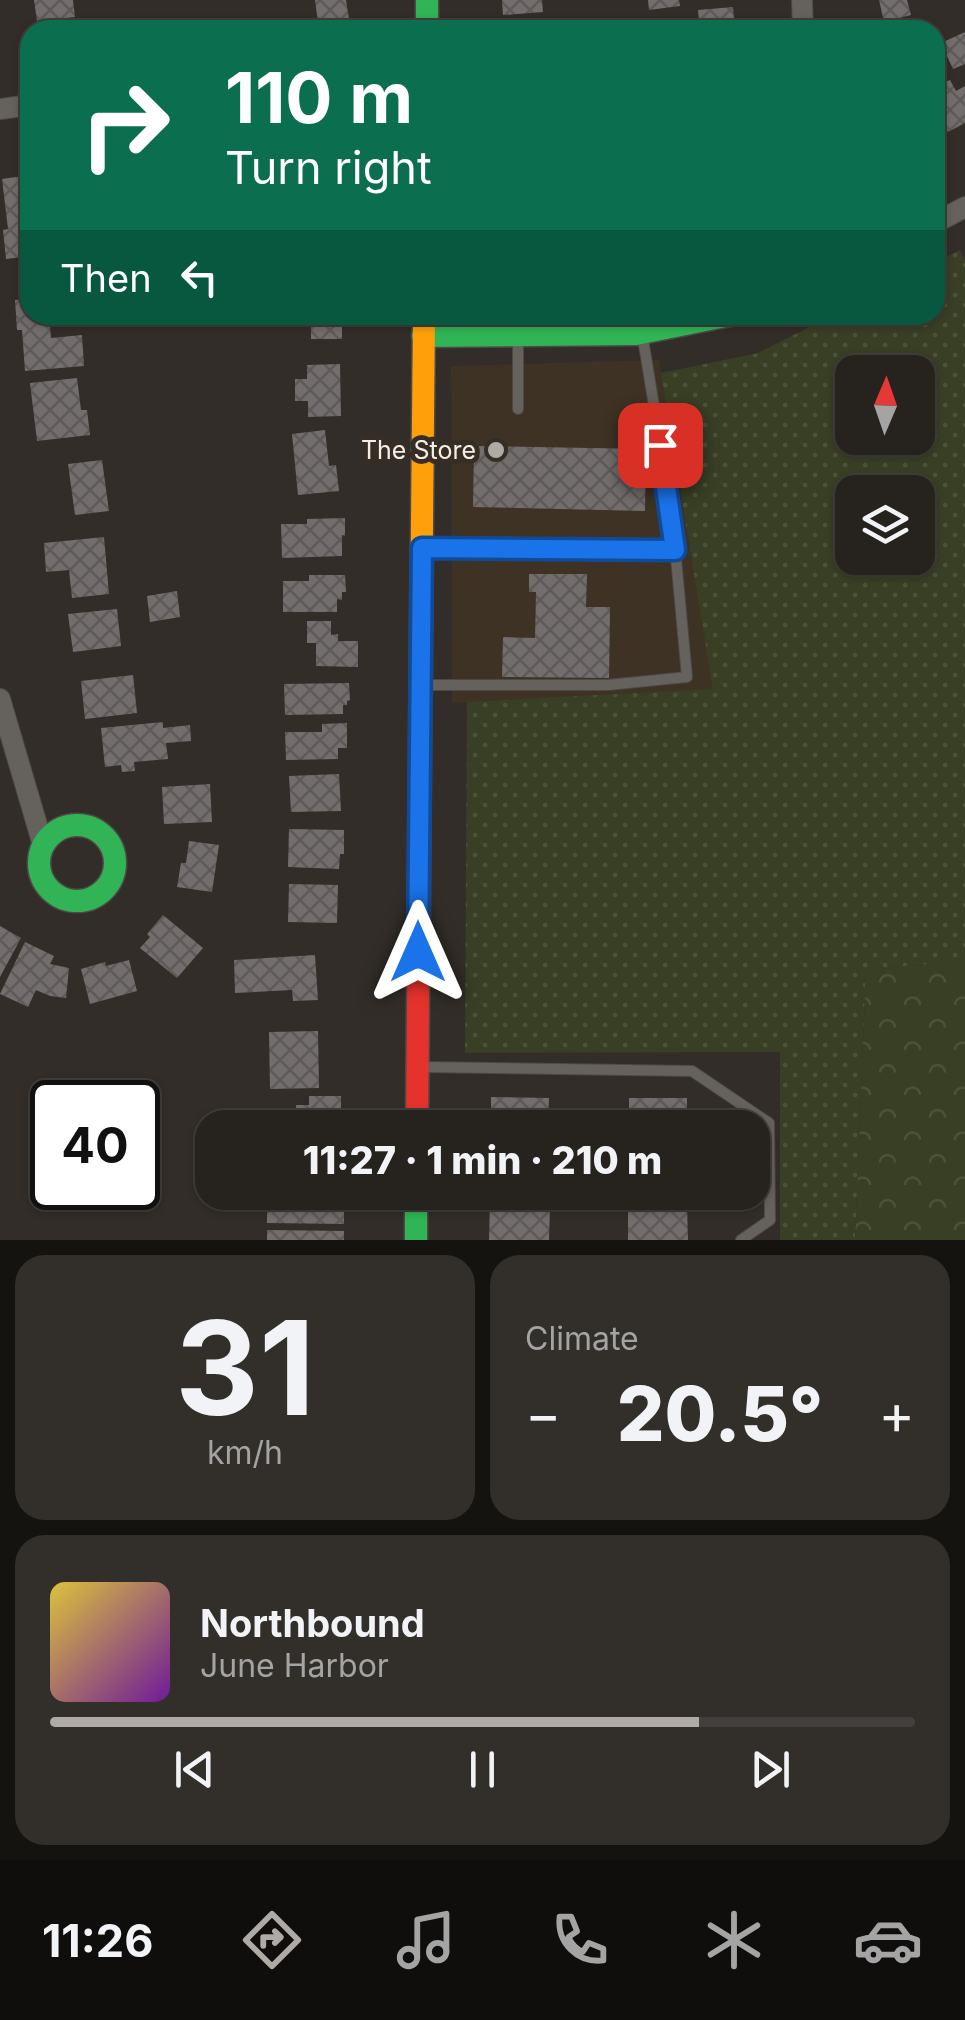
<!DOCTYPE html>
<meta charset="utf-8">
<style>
:root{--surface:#26221e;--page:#322f2b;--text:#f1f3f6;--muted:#a4a4a4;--line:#423f3c;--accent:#afaaa5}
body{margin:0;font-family:Inter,sans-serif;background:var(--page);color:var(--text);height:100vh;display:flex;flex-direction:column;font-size:38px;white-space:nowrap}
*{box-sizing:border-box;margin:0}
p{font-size:32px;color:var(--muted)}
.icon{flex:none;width:55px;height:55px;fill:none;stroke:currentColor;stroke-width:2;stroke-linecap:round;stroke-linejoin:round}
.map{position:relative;height:1240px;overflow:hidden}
.details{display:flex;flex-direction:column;gap:15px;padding:15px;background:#151310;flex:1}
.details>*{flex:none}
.banner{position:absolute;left:20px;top:20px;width:925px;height:305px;border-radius:30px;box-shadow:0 2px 8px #0004,0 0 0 2px var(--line);background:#0b6e4f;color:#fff;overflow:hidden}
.needle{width:65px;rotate:2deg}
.buttons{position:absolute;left:835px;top:355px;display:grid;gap:20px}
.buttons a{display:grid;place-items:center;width:100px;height:100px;border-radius:20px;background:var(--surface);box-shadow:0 2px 8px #0004,0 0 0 2px var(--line);font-size:50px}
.speed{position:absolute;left:30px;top:1080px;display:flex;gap:20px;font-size:50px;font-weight:700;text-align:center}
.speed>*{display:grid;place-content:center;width:130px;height:130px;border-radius:50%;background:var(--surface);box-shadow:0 2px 8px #0004,0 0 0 2px var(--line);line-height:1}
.speed .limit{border:5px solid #111;border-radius:15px;background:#fff;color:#111}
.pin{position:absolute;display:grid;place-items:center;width:85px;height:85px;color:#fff;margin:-42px;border-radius:20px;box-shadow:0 5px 15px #0006}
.me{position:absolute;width:110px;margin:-55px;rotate:0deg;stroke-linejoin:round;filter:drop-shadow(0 0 8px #0008)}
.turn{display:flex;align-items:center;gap:35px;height:210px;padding:0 40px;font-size:45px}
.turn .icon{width:130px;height:130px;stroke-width:2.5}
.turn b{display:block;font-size:70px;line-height:85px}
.then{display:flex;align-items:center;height:95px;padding:0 40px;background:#0003;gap:20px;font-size:38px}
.big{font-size:75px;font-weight:800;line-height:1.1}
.details .tile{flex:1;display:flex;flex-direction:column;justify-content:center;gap:15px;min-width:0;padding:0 35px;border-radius:30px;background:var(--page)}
.details .dial{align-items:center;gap:0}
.dial b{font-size:130px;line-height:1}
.song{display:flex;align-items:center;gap:30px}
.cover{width:120px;height:120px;border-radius:15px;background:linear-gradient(135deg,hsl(50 70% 55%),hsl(280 70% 35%))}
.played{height:10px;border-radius:5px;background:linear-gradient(90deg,var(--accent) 75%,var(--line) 75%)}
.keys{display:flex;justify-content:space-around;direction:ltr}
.heat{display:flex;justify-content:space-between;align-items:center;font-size:55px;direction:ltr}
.details .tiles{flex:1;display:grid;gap:15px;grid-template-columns:1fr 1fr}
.tile:last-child{grid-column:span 2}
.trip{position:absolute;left:195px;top:1110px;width:575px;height:100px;border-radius:30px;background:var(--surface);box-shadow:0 2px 8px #0004,0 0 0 2px var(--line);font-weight:800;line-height:100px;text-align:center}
.dock{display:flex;height:160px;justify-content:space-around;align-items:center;background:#0f0e0c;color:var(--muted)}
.dock .icon{width:70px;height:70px}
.dock .on{color:var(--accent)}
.dock b{font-size:45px;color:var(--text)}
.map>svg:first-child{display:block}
.built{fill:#3d3224}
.grass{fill:url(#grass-dots);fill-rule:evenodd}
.forest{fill:url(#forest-crowns)}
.building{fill:url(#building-cross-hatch)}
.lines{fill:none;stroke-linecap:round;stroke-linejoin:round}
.lane-casing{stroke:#4d4945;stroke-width:12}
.street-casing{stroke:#4d4945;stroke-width:22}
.fast-casing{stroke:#4d4945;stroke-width:25}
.slow-casing{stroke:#4d4945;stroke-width:25}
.jam-casing{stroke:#4d4945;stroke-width:25}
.lane{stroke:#65625e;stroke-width:10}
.street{stroke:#65625e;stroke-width:20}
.fast{stroke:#30b455;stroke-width:22}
.slow{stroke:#ff9f0a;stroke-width:22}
.jam{stroke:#e5322d;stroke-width:22}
.route-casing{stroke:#114b97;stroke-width:25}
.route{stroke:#1a73e8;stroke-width:18}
.poi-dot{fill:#afaaa5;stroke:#362e24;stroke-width:4}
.labels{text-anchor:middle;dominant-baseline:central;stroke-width:10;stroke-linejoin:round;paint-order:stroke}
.poi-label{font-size:25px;fill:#f3eee8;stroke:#362e24;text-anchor:end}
</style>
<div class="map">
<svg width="965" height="1240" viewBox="0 0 965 1240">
<defs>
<pattern id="grass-dots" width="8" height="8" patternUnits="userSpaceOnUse" patternTransform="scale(2.5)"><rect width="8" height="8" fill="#383f25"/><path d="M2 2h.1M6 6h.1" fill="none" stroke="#4c523a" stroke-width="1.8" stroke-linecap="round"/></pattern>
<pattern id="forest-crowns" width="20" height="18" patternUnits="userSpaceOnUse" patternTransform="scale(2.5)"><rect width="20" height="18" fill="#383f25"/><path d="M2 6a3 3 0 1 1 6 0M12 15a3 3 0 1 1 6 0" fill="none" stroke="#4c523a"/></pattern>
<pattern id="building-cross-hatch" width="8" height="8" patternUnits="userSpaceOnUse" patternTransform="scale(2.5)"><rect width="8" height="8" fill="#736e6d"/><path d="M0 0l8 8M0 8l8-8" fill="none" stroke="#5e5a5a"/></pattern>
</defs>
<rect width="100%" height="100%" fill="#322d28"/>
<path class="built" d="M659,360L714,690L452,703L451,366Z"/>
<path class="grass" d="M960,250L965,260V961L866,970L855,1240H780V1052L465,1053L467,702L713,689L661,373L758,353L833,315H935V263ZM852,372H918V438H852ZM852,492H918V558H852Z"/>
<path class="forest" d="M965,961V1240H855L866,970Z"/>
<path class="building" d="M34,0H73L75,17L37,21Z
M315,0H346L349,19L318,23Z
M502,0H542L543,12L503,15Z
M648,0H679L680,6L649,10Z
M879,0H907L911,15L884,22Z
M733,7L735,30H700L698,10Z
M965,32V64L953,69L941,43Z
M950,80L956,91L965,86V123L948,132L935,108V101L939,98L935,87Z
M30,175V256L6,259L3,230L8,229L2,179Z
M30,299V315H49L51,338L82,335L84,366L25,371L22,330H17L15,300Z
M311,315H342V339H311Z
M340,364L341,416L308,417V401H295V379H307V365Z
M77,378L81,410H87L90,435L37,441L30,383Z
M325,430L329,466L336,465L339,491L298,495L292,434Z
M474,446L646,449L645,511L473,507Z
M102,460L109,511L75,515L68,464Z
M345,518V536L342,535V556L282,558L281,524H307V519Z
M104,537L109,594L72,598L69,570L46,572L44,543Z
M529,574H587L586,607H610L609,678L502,677L503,637L535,638L536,592H529Z
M309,575H345L346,592H342V600L337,599V612H283V581H309Z
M177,591L180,617L150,622L147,596Z
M117,609L121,646L73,652L68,614Z
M307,621H331V635L338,634V641H358V667L316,666V643H307Z
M133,675L137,713L85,719L81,681Z
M349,683L350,700L347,701V705H343V714L285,715L284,684Z
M163,722V728L190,725L191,741L166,743L168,759L134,762L135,771L122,772L121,765L105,767L101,728Z
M347,723V748H338V759L286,760L285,732H322V724Z
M339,774L341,811L291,812L289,776Z
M210,784L212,822L164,824L162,787Z
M289,829L344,830V854H340L339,869L288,867Z
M189,841L219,845L212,892L177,887L181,863H186Z
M289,884L338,885L337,923L288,922Z
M163,915L203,948L177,978L140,948L150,937L147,934Z
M0,926L21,938L0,977Z
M25,942L54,956L50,964L69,968L66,998L50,996L36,990L28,1007L0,994Z
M315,955L318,1000L293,1001L292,990L235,993L234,960Z
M129,960L137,991L90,1004L81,969L105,962L106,966Z
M318,1031L319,1088L270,1089L269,1032Z
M309,1096H341V1128L297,1126L296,1105H309Z
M491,1097L549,1098L548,1128H491Z
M629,1098H687V1128H629Z
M267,1192H337V1210H344V1224L267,1223Z
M563,1192H614V1206L563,1205Z
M701,1192H754V1208H701Z
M490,1204L550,1206L549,1240H489Z
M628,1206H687L688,1240H628Z
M267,1230L344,1231V1240H267Z"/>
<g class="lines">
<defs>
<path id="lane" d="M518,409V337
M426,548L675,550
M426,685H608L687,677L672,515L643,339
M423,1067L692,1071L769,1123L770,1220L741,1240"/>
<path id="street" d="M802,0L803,30
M0,109L30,105
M935,223L965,207
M0,699L43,845"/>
<path id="fast" d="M427,0V30
M423,336L636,334L730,315
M39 863a38 38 0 1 1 76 0a38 38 0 1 1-76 0Z
M416,1192V1240"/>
<path id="slow" d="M421,628L424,315"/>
<path id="jam" d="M417,1128L421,628"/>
</defs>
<use href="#lane" class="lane-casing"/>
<use href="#street" class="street-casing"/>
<use href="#fast" class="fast-casing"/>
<use href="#slow" class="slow-casing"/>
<use href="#jam" class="jam-casing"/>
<use href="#lane" class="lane"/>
<use href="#street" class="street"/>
<use href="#fast" class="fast"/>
<use href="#slow" class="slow"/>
<use href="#jam" class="jam"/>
</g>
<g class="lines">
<defs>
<path id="route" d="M418,952L422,548L675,550L660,445"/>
</defs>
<use href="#route" class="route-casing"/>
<use href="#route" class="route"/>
</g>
<circle class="poi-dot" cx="496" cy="450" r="10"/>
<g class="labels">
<g class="poi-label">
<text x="476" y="450">The Store</text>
</g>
</g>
</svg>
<div class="buttons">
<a><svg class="needle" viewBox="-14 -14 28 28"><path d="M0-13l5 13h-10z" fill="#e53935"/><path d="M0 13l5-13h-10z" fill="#a4a4a4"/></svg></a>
<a><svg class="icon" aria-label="layers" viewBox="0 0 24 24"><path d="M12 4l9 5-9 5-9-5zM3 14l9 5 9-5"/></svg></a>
</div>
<div class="speed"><div class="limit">40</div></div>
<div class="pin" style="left:660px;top:445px;background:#d93025"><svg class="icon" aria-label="arrive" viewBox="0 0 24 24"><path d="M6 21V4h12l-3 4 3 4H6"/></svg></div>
<svg class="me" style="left:418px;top:952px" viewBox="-20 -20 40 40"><path d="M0-17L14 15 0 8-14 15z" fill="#1a73e8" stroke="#fff" stroke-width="4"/></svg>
<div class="trip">11:27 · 1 min · 210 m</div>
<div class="banner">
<div class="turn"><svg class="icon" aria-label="right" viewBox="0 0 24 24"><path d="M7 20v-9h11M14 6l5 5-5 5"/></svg><div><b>110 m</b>Turn right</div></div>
<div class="then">Then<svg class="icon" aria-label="left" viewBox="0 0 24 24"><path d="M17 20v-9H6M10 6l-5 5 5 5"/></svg></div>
</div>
</div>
<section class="details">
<div class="tiles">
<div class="tile dial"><b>31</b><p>km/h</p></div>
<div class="tile"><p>Climate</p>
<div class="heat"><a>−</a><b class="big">20.5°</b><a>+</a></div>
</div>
<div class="tile">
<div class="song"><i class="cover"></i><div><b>Northbound</b><p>June Harbor</p></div></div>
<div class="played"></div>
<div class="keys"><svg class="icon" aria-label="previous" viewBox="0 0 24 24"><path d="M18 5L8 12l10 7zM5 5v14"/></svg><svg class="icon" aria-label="pause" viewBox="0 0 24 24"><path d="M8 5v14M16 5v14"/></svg><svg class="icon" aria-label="next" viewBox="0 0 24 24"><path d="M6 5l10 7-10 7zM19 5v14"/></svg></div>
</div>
</div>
</section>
<nav class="dock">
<b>11:26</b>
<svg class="icon on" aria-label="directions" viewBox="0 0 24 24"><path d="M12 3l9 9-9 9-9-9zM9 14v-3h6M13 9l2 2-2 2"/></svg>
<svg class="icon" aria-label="music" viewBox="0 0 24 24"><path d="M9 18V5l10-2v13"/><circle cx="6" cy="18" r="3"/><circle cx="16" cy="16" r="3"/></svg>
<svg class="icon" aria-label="phone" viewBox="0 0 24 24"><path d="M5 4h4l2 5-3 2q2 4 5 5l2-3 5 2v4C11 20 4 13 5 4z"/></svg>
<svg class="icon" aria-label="climate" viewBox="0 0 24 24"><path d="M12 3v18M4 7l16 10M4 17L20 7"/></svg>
<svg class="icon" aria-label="car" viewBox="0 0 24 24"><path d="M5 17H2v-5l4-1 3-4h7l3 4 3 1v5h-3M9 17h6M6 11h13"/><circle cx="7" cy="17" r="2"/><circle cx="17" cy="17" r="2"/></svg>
</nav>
